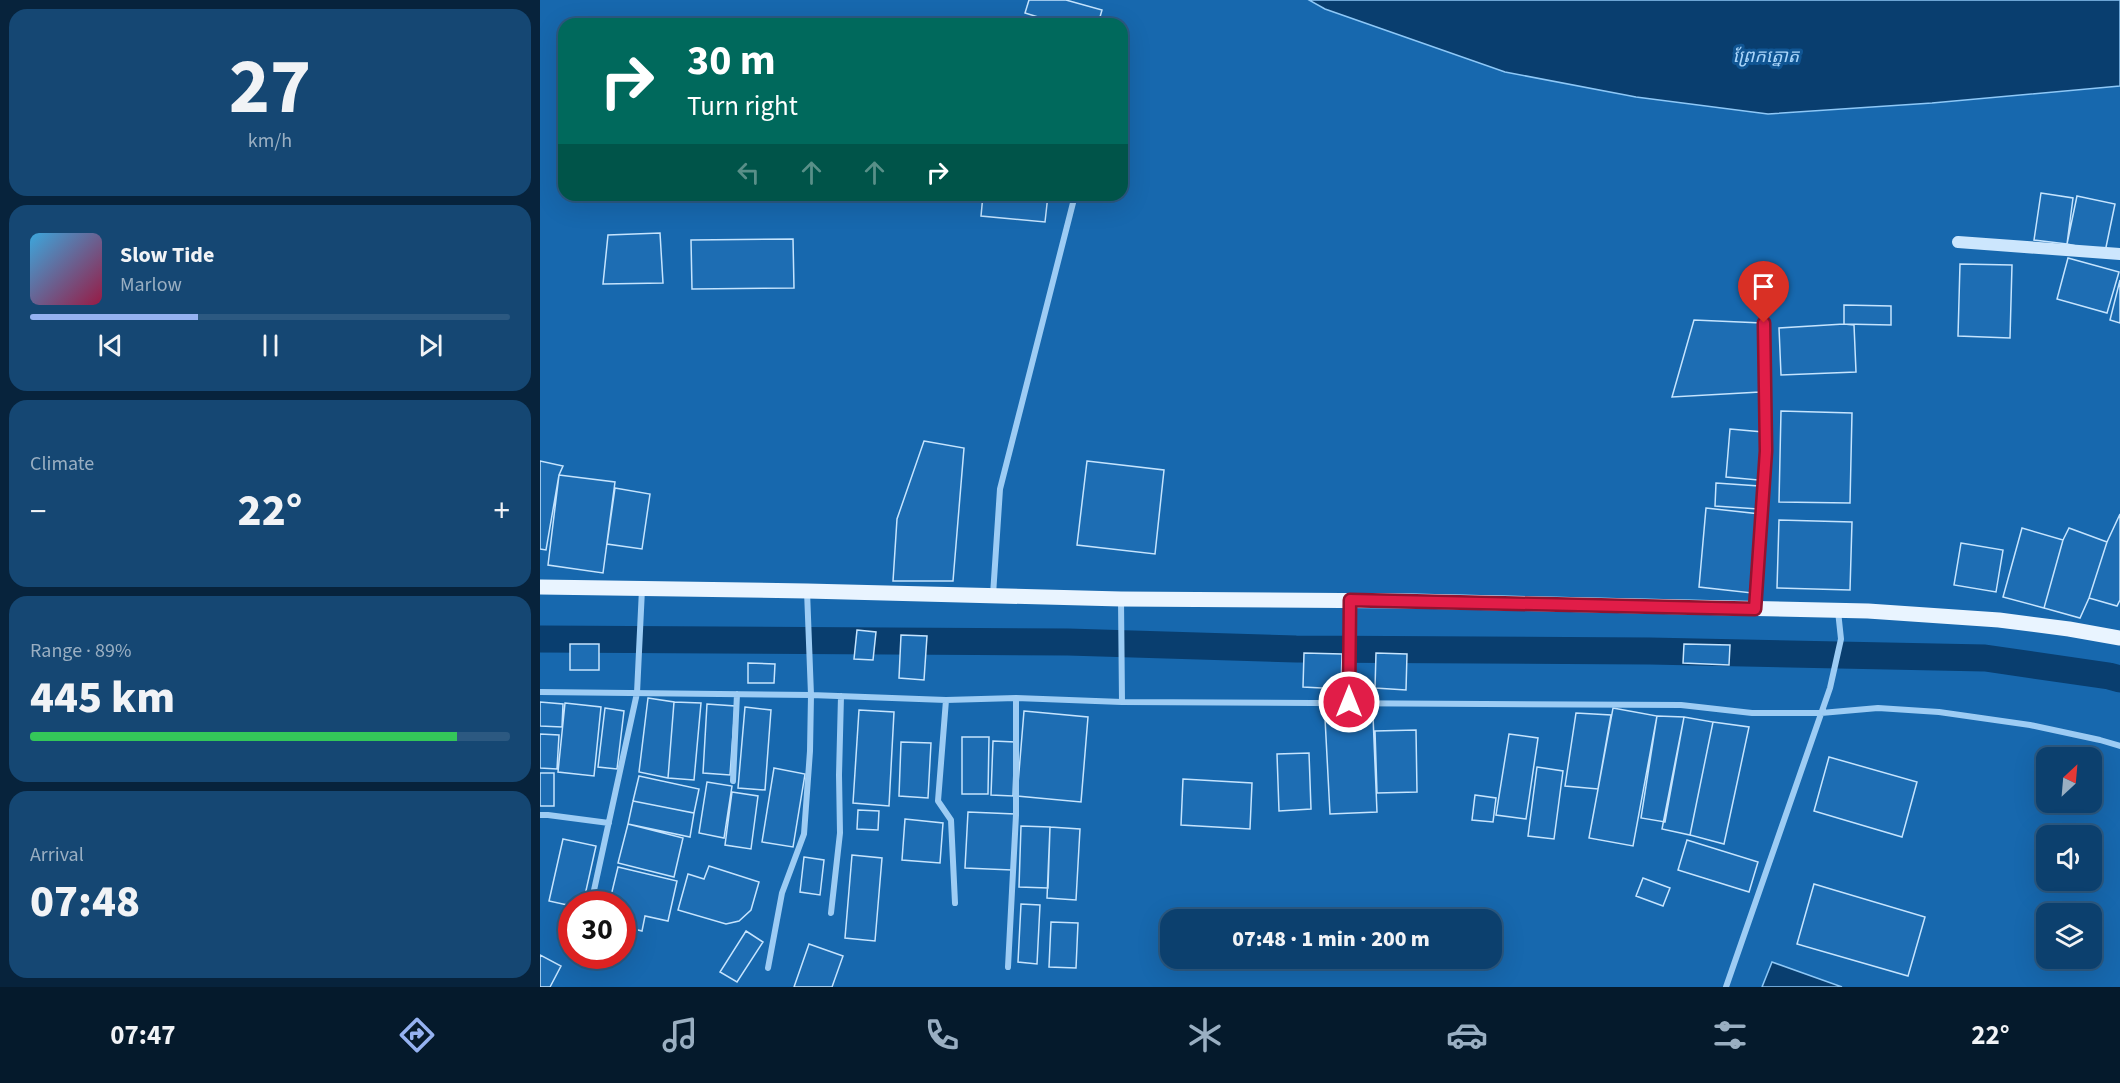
<!DOCTYPE html>
<meta charset="utf-8">
<style>
:root{--surface:#0c406e;--page:#154773;--text:#f1f3f6;--muted:#9aafc2;--line:#2c5981;--accent:#95b2f1}
body{margin:0;font-family:"Source Sans 3","Noto Sans Khmer",sans-serif;background:var(--page);color:var(--text);height:100vh;display:flex;flex-direction:column;font-size:22px;white-space:nowrap}
*{box-sizing:border-box;margin:0}
p{font-size:20px;color:var(--muted)}
.icon{flex:none;width:33px;height:33px;fill:none;stroke:currentColor;stroke-width:2;stroke-linecap:round;stroke-linejoin:round}
.map{position:relative;flex:1;overflow:hidden}
.panel{display:flex;flex-direction:column;gap:9px;padding:9px;background:#07233c;width:540px}
.panel>*{flex:none}
.banner{position:absolute;left:18px;top:18px;width:570px;height:183px;border-radius:18px;box-shadow:0 6px 24px #0002,0 0 0 2px var(--line);background:#00695c;color:#fff;overflow:hidden}
.needle{width:39px;rotate:26deg}
.buttons{position:absolute;left:1496px;top:747px;display:grid;gap:12px}
.buttons a{display:grid;place-items:center;width:66px;height:66px;border-radius:12px;background:var(--surface);box-shadow:0 6px 24px #0002,0 0 0 2px var(--line);font-size:30px}
.speed{position:absolute;left:18px;top:891px;display:flex;gap:12px;font-size:30px;font-weight:700;text-align:center}
.speed>*{display:grid;place-content:center;width:78px;height:78px;border-radius:50%;background:var(--surface);box-shadow:0 6px 24px #0002,0 0 0 2px var(--line);line-height:1}
.speed .limit{border:9px solid #d22;background:#fff;color:#111}
.pin{position:absolute;display:grid;place-items:center;width:51px;height:51px;color:#fff;margin:-62px -26px;border-radius:50% 50% 50% 0;rotate:-45deg;box-shadow:0 0 6px #0007}
.pin .icon{rotate:45deg}
.me{position:absolute;width:66px;margin:-33px;rotate:0deg;stroke-linejoin:round;filter:drop-shadow(0 0 4px #0008)}
.turn{display:flex;align-items:center;gap:21px;height:126px;padding:0 30px;font-size:27px}
.turn .icon{width:78px;height:78px;stroke-width:2.5}
.turn b{display:block;font-size:42px;line-height:51px}
.lanes{display:flex;align-items:center;height:57px;padding:0 30px;background:#0003;justify-content:center;gap:30px;direction:ltr}
.lanes .off{opacity:.35}
.big{font-size:45px;font-weight:800;line-height:1.1}
.panel .widget{flex:1;display:flex;flex-direction:column;justify-content:center;gap:9px;min-width:0;padding:0 21px;border-radius:18px;background:var(--page)}
.panel .dial{align-items:center;gap:0}
.dial b{font-size:78px;line-height:1}
.song{display:flex;align-items:center;gap:18px}
.cover{width:72px;height:72px;border-radius:9px;background:linear-gradient(135deg,hsl(200 70% 55%),hsl(340 70% 35%))}
.played{height:6px;border-radius:3px;background:linear-gradient(90deg,var(--accent) 35%,var(--line) 35%)}
.keys{display:flex;justify-content:space-around;direction:ltr}
.heat{display:flex;justify-content:space-between;align-items:center;font-size:33px;direction:ltr}
.charge{height:9px;border-radius:4px;background:linear-gradient(90deg,#34c759 89%,var(--line) 0)}
.trip{position:absolute;left:620px;top:909px;width:342px;height:60px;border-radius:18px;background:var(--surface);box-shadow:0 6px 24px #0002,0 0 0 2px var(--line);font-weight:800;line-height:60px;text-align:center}
.menu{display:flex;height:96px;justify-content:space-around;align-items:center;background:#051a2c;color:var(--muted)}
.menu .icon{width:42px;height:42px}
.menu .on{color:var(--accent)}
.menu b{font-size:27px;color:var(--text)}
main{display:flex;flex:1;min-height:0}
.map>svg:first-child{display:block}
.green{fill:#1768ae;fill-rule:evenodd}
.water{fill:#093e6f;stroke:#8ec8f7;stroke-width:1.5}
.lines{fill:none;stroke-linecap:round;stroke-linejoin:round}
.canal{stroke:#093e6f;stroke-width:27}
.building{fill:#1d6db3;stroke:#c5e4fe;stroke-width:1.5}
.street{stroke:#9dccf4;stroke-width:6}
.secondary{stroke:#cce6fd;stroke-width:12}
.primary{stroke:#e9f4ff;stroke-width:15}
.route-casing{stroke:#92132f;stroke-width:15}
.route{stroke:#e11d48;stroke-width:10}
.labels{text-anchor:middle;dominant-baseline:central;stroke-width:6;stroke-linejoin:round;paint-order:stroke}
.water-label{font-size:18px;font-style:italic;fill:#a9d5fa;stroke:#105593}
</style>
<main>
<section class="panel">
<div class="widget dial"><b>27</b><p>km/h</p></div>
<div class="widget">
<div class="song"><i class="cover"></i><div><b>Slow Tide</b><p>Marlow</p></div></div>
<div class="played"></div>
<div class="keys"><svg class="icon" aria-label="previous" viewBox="0 0 24 24"><path d="M18 5L8 12l10 7zM5 5v14"/></svg><svg class="icon" aria-label="pause" viewBox="0 0 24 24"><path d="M8 5v14M16 5v14"/></svg><svg class="icon" aria-label="next" viewBox="0 0 24 24"><path d="M6 5l10 7-10 7zM19 5v14"/></svg></div>
</div>
<div class="widget"><p>Climate</p>
<div class="heat"><a>−</a><b class="big">22°</b><a>+</a></div>
</div>
<div class="widget"><p>Range · 89%</p><b class="big">445 km</b><div class="charge"></div></div>
<div class="widget"><p>Arrival</p><b class="big">07:48</b></div>
</section>
<div class="map">
<svg width="1580" height="987" viewBox="0 0 1580 987">
<rect width="100%" height="100%" fill="#105593"/>
<path class="green" d="M0,0H1580V987H0ZM24,24H582V195H24ZM1506,758H1551V802H1506ZM1506,836H1551V880H1506ZM32,904H82V956H32ZM1506,914H1551V958H1506ZM630,920H951V958H630Z"/>
<path class="water" d="M769,0H1580V86L1392,103L1228,114L1096,97L965,72L785,9Z
M1232,962L1302,987H1222Z"/>
<g class="lines">
<path class="canal" d="M0,639L528,642L756,649L1110,651L1445,658L1569,676L1580,679"/>
</g>
<path class="building" d="M489,0H526L562,10L558,24H521L485,13Z
M1501,193L1533,198L1527,244L1494,240Z
M443,195H508L505,222L441,216Z
M1537,196L1575,204L1565,252L1527,244Z
M120,233L123,283L63,284L68,235Z
M253,239L254,288L152,289L151,240Z
M1528,258L1579,272L1567,313L1517,299Z
M1420,264L1472,265L1470,338L1418,336Z
M1580,280V323L1570,320Z
M1304,305L1351,306V325L1304,324Z
M1154,320L1222,323L1223,372L1220,392L1132,397Z
M1304,324L1314,325L1316,372L1241,375L1239,328Z
M1241,411L1312,413L1310,503L1239,502Z
M1190,429L1223,432L1218,480L1186,477Z
M384,441L424,448L413,581H353L357,519Z
M0,461L23,466L19,475L6,550L0,549Z
M547,461L624,470L615,554L537,545Z
M19,475L75,482L63,573L8,565Z
M1176,483L1219,486L1218,509L1175,506Z
M75,488L110,494L102,549L67,544Z
M1166,508L1220,514L1212,593L1159,587Z
M1580,514V600L1577,606L1549,598L1567,542Z
M1239,520L1312,522L1310,590L1237,588Z
M1482,528L1523,540L1504,608L1463,597Z
M1529,528L1567,542L1549,598L1540,618L1504,608L1523,540Z
M1421,543L1463,550L1456,592L1414,585Z
M317,630L336,632L333,660L314,659Z
M361,635L387,636L384,680L359,678Z
M30,644H59V670H30Z
M1144,644L1190,645L1189,665L1143,663Z
M764,653L802,654L801,689L763,687Z
M836,653L867,654L866,690L835,688Z
M208,663L235,664L234,683H208Z
M108,698L134,702L128,778L99,772Z
M0,702L23,704L22,727L0,726Z
M134,702L161,703L154,780L128,778Z
M25,703L61,707L54,776L18,772Z
M167,704L195,706L190,775L163,773Z
M205,707L231,710L225,790L198,788Z
M65,708L84,711L77,769L58,767Z
M1073,708L1117,716L1093,846L1049,838Z
M319,710L354,712L349,806L313,803Z
M484,711L548,717L541,802L477,796Z
M1036,713L1071,715L1058,789L1025,786Z
M833,716L837,812L790,814L785,718Z
M1117,716L1144,717L1125,822L1101,818Z
M1144,717L1173,722L1150,835L1122,829Z
M1173,722L1209,727L1184,844L1150,835Z
M876,730L877,792L837,793L835,731Z
M0,734L19,735L17,769L0,768Z
M969,734L998,738L986,819L956,815Z
M422,737H449L448,794H422Z
M453,741L475,742L473,796L451,795Z
M361,742L391,743L388,798L359,796Z
M769,753L771,809L739,811L737,754Z
M1289,757L1377,782L1362,837L1274,811Z
M997,767L1023,771L1014,839L988,836Z
M234,768L265,774L253,847L222,842Z
M0,773H14V806H0Z
M99,776L159,789L154,813L93,801Z
M643,779L712,783L710,829L641,825Z
M167,782L192,786L184,838L159,833Z
M192,792L218,796L211,849L185,845Z
M935,795L956,798L953,822L932,820Z
M93,801L154,813L150,837L88,824Z
M318,810L339,811L338,830L317,829Z
M428,812L475,814L472,870L425,868Z
M365,819L403,823L400,863L362,860Z
M88,824L143,838L134,877L78,863Z
M481,826L510,827L508,888L479,887Z
M510,827L540,829L536,900L507,898Z
M23,839L56,846L43,904H32V906L9,901Z
M1147,840L1218,862L1209,892L1138,870Z
M312,855L342,858L335,941L305,938Z
M264,857L284,860L280,895L260,892Z
M169,866L219,882L211,910L199,921L186,924L138,910L148,874L164,879Z
M78,867L137,881L128,921L105,916L102,931L82,926V904H69Z
M1103,878L1130,888L1123,906L1096,896Z
M1274,884L1385,917L1368,976L1257,944Z
M481,904L500,905L497,964L478,962Z
M511,922L538,923L536,968L509,967Z
M206,931L223,942L197,982L180,972Z
M269,944L303,956L292,987H254Z
M0,955L21,966L10,987H0Z"/>
<g class="lines">
<path class="street" d="M453,595L460,489L535,195
M581,600L582,702
M1216,609L1226,451L1225,335L1222,282
M0,692L271,695L406,700L476,698L582,702L1141,705L1212,713H1281L1338,708L1399,712L1490,725L1560,740L1580,746
M406,700L398,801L411,820L415,903
M809,702L810,601
M193,781L197,694
M0,815H8L69,823
M51,904L97,693L102,589
M291,913L300,833L299,775L301,696
M468,967L476,815V698
M228,968L242,893L264,834L270,751L271,695L267,591
M1186,987L1290,688L1301,639L1298,611"/>
<path class="secondary" d="M1418,242L1580,254"/>
<path class="primary" d="M0,587L267,591L581,599L872,601L1328,611L1459,620L1529,629L1580,638"/>
</g>
<g class="lines">
<defs>
<path id="route" d="M809,702L810,600L1215,609L1226,451L1224,323"/>
</defs>
<use href="#route" class="route-casing"/>
<use href="#route" class="route"/>
</g>
<g class="labels">
<g class="water-label">
<text x="1226" y="56">ព្រែកត្នោត</text>
</g>
</g>
</svg>
<div class="buttons">
<a><svg class="needle" viewBox="-14 -14 28 28"><path d="M0-13l5 13h-10z" fill="#e53935"/><path d="M0 13l5-13h-10z" fill="#9aafc2"/></svg></a>
<a><svg class="icon" aria-label="sound" viewBox="0 0 24 24"><path d="M4 9h4l5-4v14l-5-4H4zM17 9q2 3 0 6"/></svg></a>
<a><svg class="icon" aria-label="layers" viewBox="0 0 24 24"><path d="M12 4l9 5-9 5-9-5zM3 14l9 5 9-5"/></svg></a>
</div>
<div class="speed"><div class="limit">30</div></div>
<div class="pin" style="left:1224px;top:323px;background:#d93025"><svg class="icon" aria-label="arrive" viewBox="0 0 24 24"><path d="M6 21V4h12l-3 4 3 4H6"/></svg></div>
<svg class="me" style="left:809px;top:702px" viewBox="-20 -20 40 40"><circle r="17" fill="#e11d48" stroke="#fff" stroke-width="3"/><path d="M0-11L8 9 0 5-8 9z" fill="#fff"/></svg>
<div class="trip">07:48 · 1 min · 200 m</div>
<div class="banner">
<div class="turn"><svg class="icon" aria-label="right" viewBox="0 0 24 24"><path d="M7 20v-9h11M14 6l5 5-5 5"/></svg><div><b>30 m</b>Turn right</div></div>
<div class="lanes"><svg class="icon off" aria-label="left" viewBox="0 0 24 24"><path d="M17 20v-9H6M10 6l-5 5 5 5"/></svg><svg class="icon off" aria-label="ahead" viewBox="0 0 24 24"><path d="M12 20V5M6 11l6-6 6 6"/></svg><svg class="icon off" aria-label="ahead" viewBox="0 0 24 24"><path d="M12 20V5M6 11l6-6 6 6"/></svg><svg class="icon" aria-label="right" viewBox="0 0 24 24"><path d="M7 20v-9h11M14 6l5 5-5 5"/></svg></div>
</div>
</div>
</main>
<nav class="menu">
<b>07:47</b>
<svg class="icon on" aria-label="directions" viewBox="0 0 24 24"><path d="M12 3l9 9-9 9-9-9zM9 14v-3h6M13 9l2 2-2 2"/></svg>
<svg class="icon" aria-label="music" viewBox="0 0 24 24"><path d="M9 18V5l10-2v13"/><circle cx="6" cy="18" r="3"/><circle cx="16" cy="16" r="3"/></svg>
<svg class="icon" aria-label="phone" viewBox="0 0 24 24"><path d="M5 4h4l2 5-3 2q2 4 5 5l2-3 5 2v4C11 20 4 13 5 4z"/></svg>
<svg class="icon" aria-label="climate" viewBox="0 0 24 24"><path d="M12 3v18M4 7l16 10M4 17L20 7"/></svg>
<svg class="icon" aria-label="car" viewBox="0 0 24 24"><path d="M5 17H2v-5l4-1 3-4h7l3 4 3 1v5h-3M9 17h6M6 11h13"/><circle cx="7" cy="17" r="2"/><circle cx="17" cy="17" r="2"/></svg>
<svg class="icon" aria-label="filters" viewBox="0 0 24 24"><path d="M4 7h16M4 17h16"/><circle cx="9" cy="7" r="2"/><circle cx="15" cy="17" r="2"/></svg>
<b>22°</b>
</nav>
